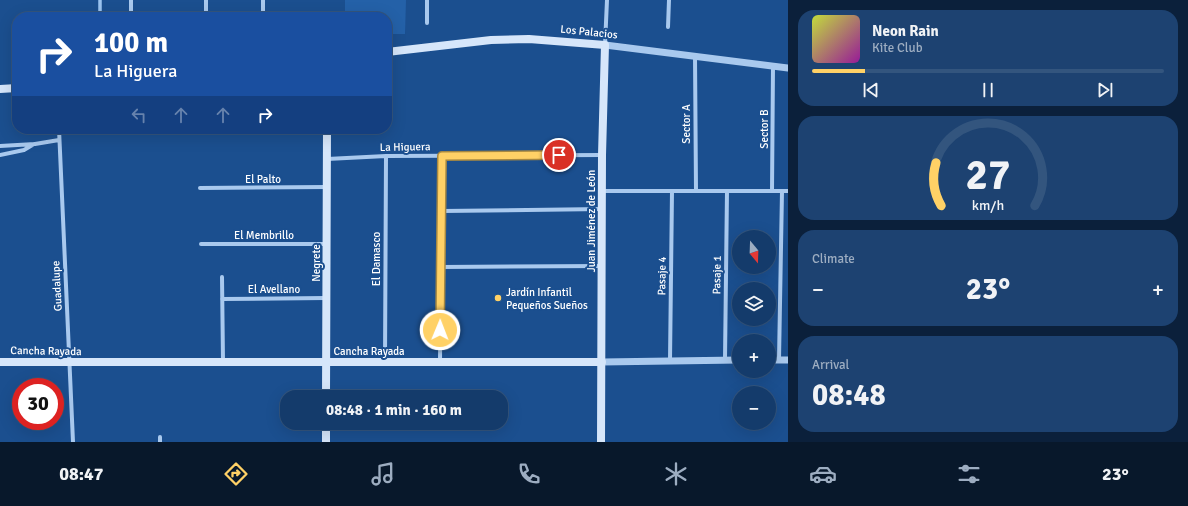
<!DOCTYPE html>
<meta charset="utf-8">
<style>
:root{--surface:#143b6b;--page:#1d4271;--text:#f1f3f6;--muted:#9dadc1;--line:#33557e;--accent:#ffd166}
body{margin:0;font-family:Signika,sans-serif;background:var(--page);color:var(--text);height:100vh;display:flex;flex-direction:column;font-size:15px;white-space:nowrap}
*{box-sizing:border-box;margin:0}
p{font-size:13px;color:var(--muted)}
.icon{flex:none;width:22px;height:22px;fill:none;stroke:currentColor;stroke-width:2;stroke-linecap:round;stroke-linejoin:round}
.map{position:relative;flex:1;overflow:hidden}
.details{display:flex;flex-direction:column;gap:10px;padding:10px;background:#0b203b;width:400px}
.details>*{flex:none}
.hud{position:absolute;left:12px;top:12px;width:380px;height:122px;border-radius:16px;box-shadow:0 4px 16px #0002,0 0 0 1px var(--line);background:#1a4fa0;color:#fff;overflow:hidden}
.needle{width:26px;rotate:161deg}
.fabs{position:absolute;left:732px;top:230px;display:grid;gap:8px}
.fabs a{display:grid;place-items:center;width:44px;height:44px;border-radius:50%;background:var(--surface);box-shadow:0 4px 16px #0002,0 0 0 1px var(--line);font-size:20px}
.speed{position:absolute;left:12px;top:378px;display:flex;gap:8px;font-size:20px;font-weight:700;text-align:center}
.speed>*{display:grid;place-content:center;width:52px;height:52px;border-radius:50%;background:var(--surface);box-shadow:0 4px 16px #0002,0 0 0 1px var(--line);line-height:1}
.speed .limit{border:6px solid #d22;background:#fff;color:#111}
.pin{position:absolute;display:grid;place-items:center;width:34px;height:34px;color:#fff;margin:-17px;border:2px solid #fff;border-radius:50%;box-shadow:0 1px 4px #0007}
.me{position:absolute;width:44px;margin:-22px;rotate:1deg;stroke-linejoin:round;filter:drop-shadow(0 0 3px #0008)}
.turn{display:flex;align-items:center;gap:14px;height:84px;padding:0 16px;font-size:18px}
.turn .icon{width:52px;height:52px;stroke-width:2.5}
.turn b{display:block;font-size:28px;line-height:34px}
.lanes{display:flex;align-items:center;height:38px;padding:0 16px;background:#0003;justify-content:center;gap:20px;direction:ltr}
.lanes .off{opacity:.35}
.big{font-size:30px;font-weight:700;line-height:1.1}
.details .widget{flex:1;display:flex;flex-direction:column;justify-content:center;gap:6px;min-width:0;padding:0 14px;border-radius:16px;background:var(--page)}
.details .dial{align-items:center;gap:0}
.dial svg{height:104px;overflow:visible;fill:none;stroke:var(--line);stroke-width:7;stroke-linecap:round;text-anchor:middle}
.dial text{fill:var(--text);stroke:none}
.song{display:flex;align-items:center;gap:12px}
.cover{width:48px;height:48px;border-radius:6px;background:linear-gradient(135deg,hsl(70 70% 55%),hsl(300 70% 35%))}
.played{height:4px;border-radius:2px;background:linear-gradient(90deg,var(--accent) 15%,var(--line) 15%)}
.keys{display:flex;justify-content:space-around;direction:ltr}
.heat{display:flex;justify-content:space-between;align-items:center;font-size:22px;direction:ltr}
.trip{position:absolute;left:280px;top:390px;width:228px;height:40px;border-radius:16px;background:var(--surface);box-shadow:0 4px 16px #0002,0 0 0 1px var(--line);font-weight:700;line-height:40px;text-align:center}
.dock{display:flex;height:64px;justify-content:space-around;align-items:center;background:#08182b;color:var(--muted)}
.dock .icon{width:28px;height:28px}
.dock .selected{color:var(--accent)}
.dock b{font-size:18px;color:var(--text)}
main{display:flex;flex:1;min-height:0}
.map>svg:first-child{display:block}
.green{fill:#2461a8}
.lines{fill:none;stroke-linecap:round;stroke-linejoin:round}
.stream{stroke:#9cc4f0;stroke-width:3.5}
.minor{stroke:#a9c9ee;stroke-width:4}
.tertiary{stroke:#a9c9ee;stroke-width:7}
.secondary{stroke:#d6e6fa;stroke-width:8}
.route-casing{stroke:#a68842;stroke-width:10}
.route{stroke:#ffd166;stroke-width:7}
.poi-dot{fill:#ffd166;stroke:#1b4f8f;stroke-width:1.5}
.labels{text-anchor:middle;dominant-baseline:central;stroke-width:4;stroke-linejoin:round;paint-order:stroke}
.street-label{font-size:11px;fill:#fff;stroke:#1b4f8f}
.poi-label{font-size:11px;fill:#fff;stroke:#1b4f8f;text-anchor:start}
</style>
<main>
<div class="map">
<svg width="788" height="442" viewBox="0 0 788 442">
<rect width="100%" height="100%" fill="#1b4f8f"/>
<path class="green" d="M345,0H406L405,34H387V17H345Z"/>
<g class="lines">
<path class="stream" d="M100,0V17"/>
<path class="minor" d="M263,15V0
M131,17V0
M206,17V0
M427,23V0
M668,27L669,0
M605,45L607,0
M695,56L696,191
M59,129L73,442
M0,146L35,144L59,140
M0,155L24,150L34,144
M327,159L386,156L602,155
M200,188L327,187
M603,191H788
M772,191L773,66
M442,211L603,209
M201,244H327
M441,267L603,266
M222,277L223,362
M222,299L326,298
M725,360L727,191
M779,360L782,191
M440,361L442,156
M670,361L672,191
M385,362L386,156
M160,442V437"/>
<path class="tertiary" d="M605,45L788,68
M769,360H788
M602,362L739,360"/>
<path class="secondary" d="M387,52L491,40L529,39L605,45L602,155L601,442
M0,89L17,88
M0,362H602
M326,397L327,129
M326,442V423"/>
</g>
<g class="lines">
<defs>
<path id="route" d="M440,330L442,156L559,155"/>
</defs>
<use href="#route" class="route-casing"/>
<use href="#route" class="route"/>
</g>
<circle class="poi-dot" cx="498" cy="298" r="4"/>
<g class="labels">
<g class="street-label">
<text transform="translate(589 32) rotate(6)">Los Palacios</text>
<text transform="translate(686 124) rotate(-90)">Sector A</text>
<text transform="translate(764 129) rotate(-90)">Sector B</text>
<text transform="translate(405 147) rotate(-1)">La Higuera</text>
<text x="263" y="179">El Palto</text>
<text transform="translate(591 221) rotate(-90)">Juan Jiménez de León</text>
<text x="264" y="235">El Membrillo</text>
<text transform="translate(376 259) rotate(-90)">El Damasco</text>
<text transform="translate(316 263) rotate(-90)">Negrete</text>
<text transform="translate(717 275) rotate(-89)">Pasaje 1</text>
<text transform="translate(662 276) rotate(-89)">Pasaje 4</text>
<text transform="translate(57 286) rotate(-93)">Guadalupe</text>
<text x="274" y="289">El Avellano</text>
<text transform="translate(46 351) rotate(1)">Cancha Rayada</text>
<text x="369" y="351">Cancha Rayada</text>
</g>
<g class="poi-label">
<text x="506" y="292">Jardín Infantil<tspan x="506" dy="13">Pequeños Sueños</tspan></text>
</g>
</g>
</svg>
<div class="fabs">
<a><svg class="needle" viewBox="-14 -14 28 28"><path d="M0-13l5 13h-10z" fill="#e53935"/><path d="M0 13l5-13h-10z" fill="#9dadc1"/></svg></a>
<a><svg class="icon" aria-label="layers" viewBox="0 0 24 24"><path d="M12 4l9 5-9 5-9-5zM3 14l9 5 9-5"/></svg></a>
<a>+</a>
<a>−</a>
</div>
<div class="speed"><div class="limit">30</div></div>
<div class="pin" style="left:559px;top:155px;background:#d93025"><svg class="icon" aria-label="arrive" viewBox="0 0 24 24"><path d="M6 21V4h12l-3 4 3 4H6"/></svg></div>
<svg class="me" style="left:440px;top:330px" viewBox="-20 -20 40 40"><circle r="17" fill="#ffd166" stroke="#fff" stroke-width="3"/><path d="M0-11L8 9 0 5-8 9z" fill="#fff"/></svg>
<div class="trip">08:48 · 1 min · 160 m</div>
<div class="hud">
<div class="turn"><svg class="icon" aria-label="right" viewBox="0 0 24 24"><path d="M7 20v-9h11M14 6l5 5-5 5"/></svg><div><b>100 m</b>La Higuera</div></div>
<div class="lanes"><svg class="icon off" aria-label="left" viewBox="0 0 24 24"><path d="M17 20v-9H6M10 6l-5 5 5 5"/></svg><svg class="icon off" aria-label="ahead" viewBox="0 0 24 24"><path d="M12 20V5M6 11l6-6 6 6"/></svg><svg class="icon off" aria-label="ahead" viewBox="0 0 24 24"><path d="M12 20V5M6 11l6-6 6 6"/></svg><svg class="icon" aria-label="right" viewBox="0 0 24 24"><path d="M7 20v-9h11M14 6l5 5-5 5"/></svg></div>
</div>
</div>
<section class="details">
<div class="widget">
<div class="song"><i class="cover"></i><div><b>Neon Rain</b><p>Kite Club</p></div></div>
<div class="played"></div>
<div class="keys"><svg class="icon" aria-label="previous" viewBox="0 0 24 24"><path d="M18 5L8 12l10 7zM5 5v14"/></svg><svg class="icon" aria-label="pause" viewBox="0 0 24 24"><path d="M8 5v14M16 5v14"/></svg><svg class="icon" aria-label="next" viewBox="0 0 24 24"><path d="M6 5l10 7-10 7zM19 5v14"/></svg></div>
</div>
<div class="widget dial"><svg viewBox="0 0 100 80">
<path d="M14 69A42 42 0 1 1 86 69"/>
<path d="M14 69A42 42 0 0 1 10 36" stroke="#ffd166"/>
<text x="50" y="56" font-size="32" font-weight="700">27</text>
<text x="50" y="72" font-size="11">km/h</text>
</svg></div>
<div class="widget"><p>Climate</p>
<div class="heat"><a>−</a><b class="big">23°</b><a>+</a></div>
</div>
<div class="widget"><p>Arrival</p><b class="big">08:48</b></div>
</section>
</main>
<nav class="dock">
<b>08:47</b>
<svg class="icon selected" aria-label="directions" viewBox="0 0 24 24"><path d="M12 3l9 9-9 9-9-9zM9 14v-3h6M13 9l2 2-2 2"/></svg>
<svg class="icon" aria-label="music" viewBox="0 0 24 24"><path d="M9 18V5l10-2v13"/><circle cx="6" cy="18" r="3"/><circle cx="16" cy="16" r="3"/></svg>
<svg class="icon" aria-label="phone" viewBox="0 0 24 24"><path d="M5 4h4l2 5-3 2q2 4 5 5l2-3 5 2v4C11 20 4 13 5 4z"/></svg>
<svg class="icon" aria-label="climate" viewBox="0 0 24 24"><path d="M12 3v18M4 7l16 10M4 17L20 7"/></svg>
<svg class="icon" aria-label="car" viewBox="0 0 24 24"><path d="M5 17H2v-5l4-1 3-4h7l3 4 3 1v5h-3M9 17h6M6 11h13"/><circle cx="7" cy="17" r="2"/><circle cx="17" cy="17" r="2"/></svg>
<svg class="icon" aria-label="filters" viewBox="0 0 24 24"><path d="M4 7h16M4 17h16"/><circle cx="9" cy="7" r="2"/><circle cx="15" cy="17" r="2"/></svg>
<b>23°</b>
</nav>
